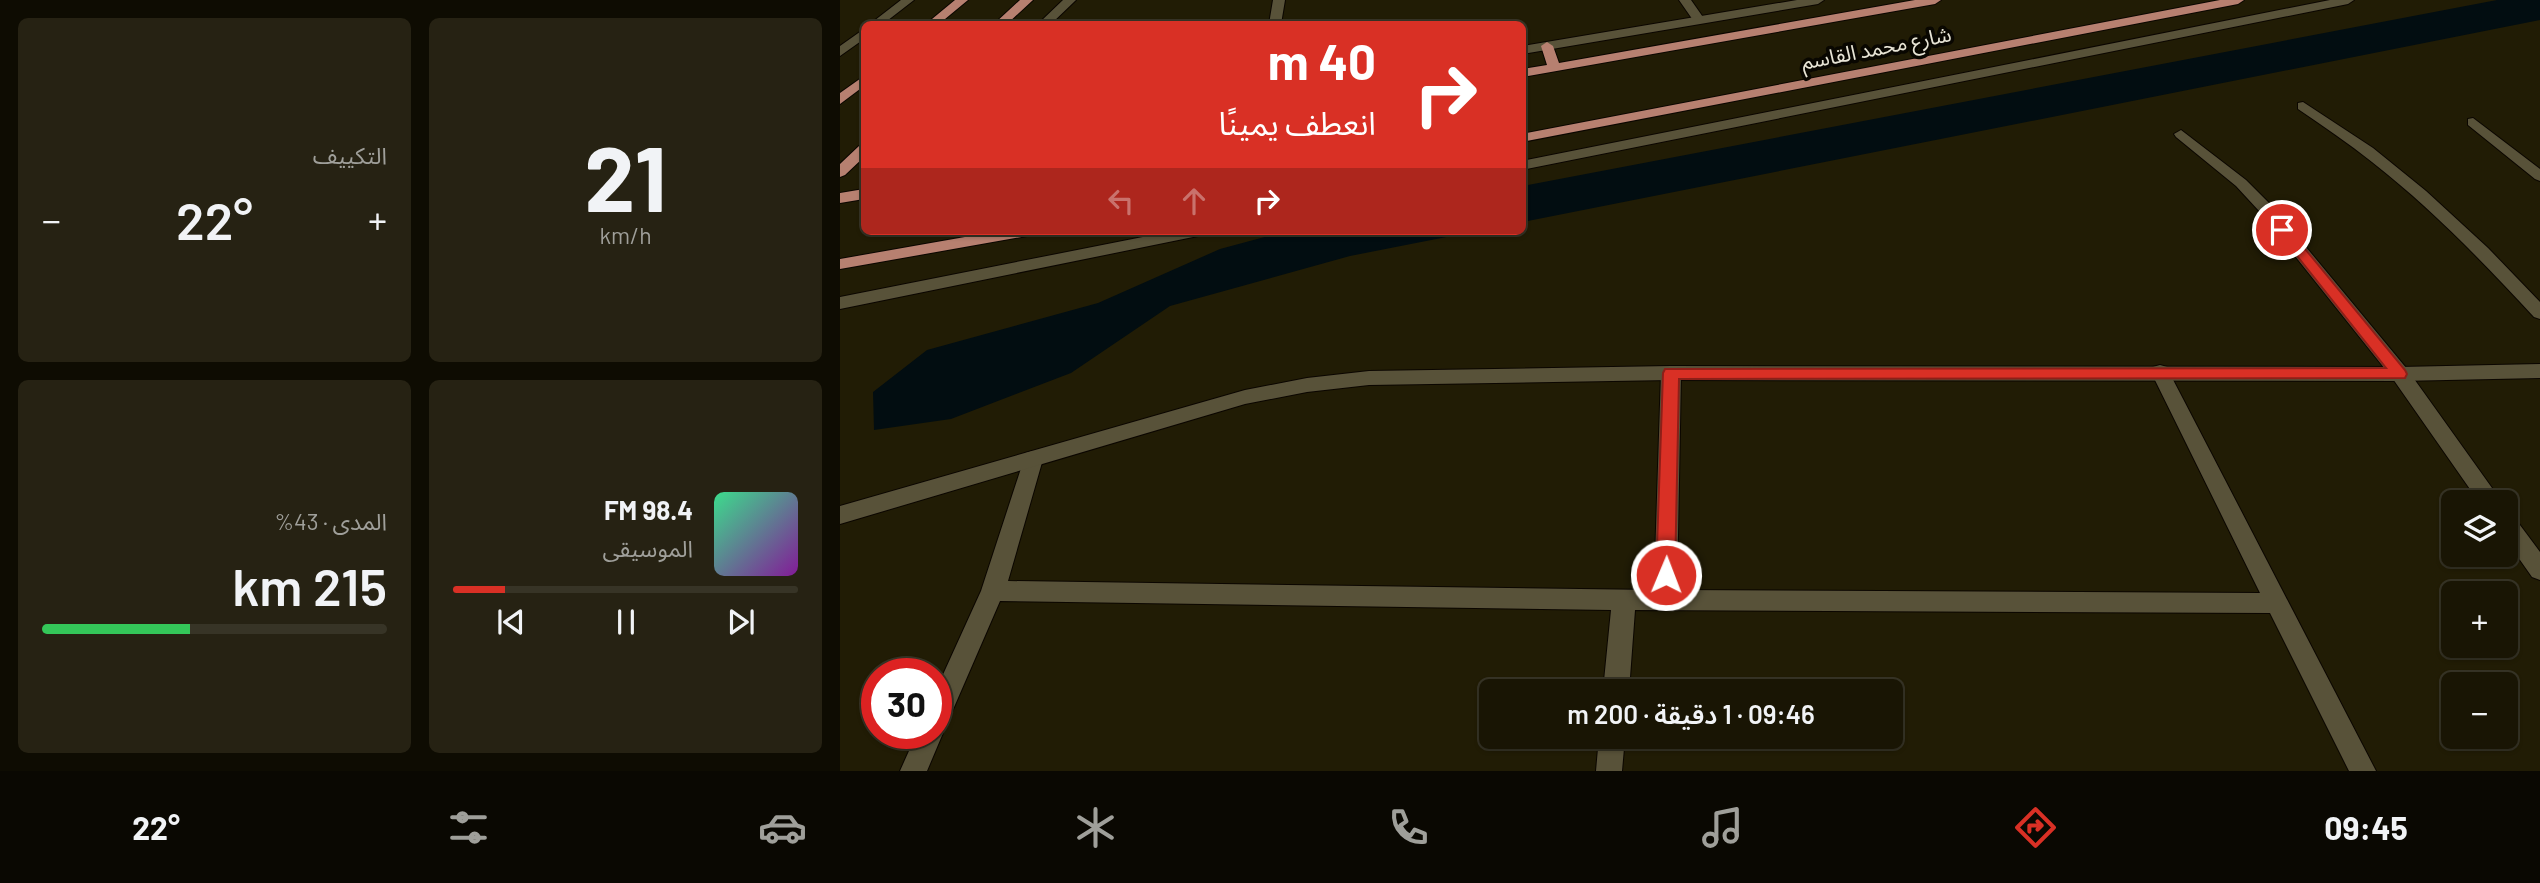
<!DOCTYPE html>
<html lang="ar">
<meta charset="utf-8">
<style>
:root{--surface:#191504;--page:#262213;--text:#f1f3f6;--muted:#9f9f9a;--line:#373426;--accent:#d93025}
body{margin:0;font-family:Barlow,"Noto Sans Arabic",sans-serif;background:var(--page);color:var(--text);direction:rtl;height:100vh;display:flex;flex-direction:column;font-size:26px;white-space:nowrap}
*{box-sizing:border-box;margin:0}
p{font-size:23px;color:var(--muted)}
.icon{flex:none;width:38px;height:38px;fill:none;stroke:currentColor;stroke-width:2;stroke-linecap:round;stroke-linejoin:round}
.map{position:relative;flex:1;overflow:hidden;direction:ltr}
.panel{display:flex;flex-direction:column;gap:18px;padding:18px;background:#0e0c02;width:840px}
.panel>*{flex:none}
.guide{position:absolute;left:21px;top:21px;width:665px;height:214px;border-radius:10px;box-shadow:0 2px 5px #0004,0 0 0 2px var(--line);direction:rtl;background:#d93025;color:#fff;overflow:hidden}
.controls{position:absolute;left:1601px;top:490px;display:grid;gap:14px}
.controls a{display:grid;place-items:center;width:77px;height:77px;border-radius:10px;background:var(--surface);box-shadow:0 2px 5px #0004,0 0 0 2px var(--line);font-size:35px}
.speed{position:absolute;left:21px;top:658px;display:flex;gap:14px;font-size:35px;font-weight:700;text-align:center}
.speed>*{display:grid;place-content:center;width:91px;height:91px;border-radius:50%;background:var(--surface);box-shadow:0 2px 5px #0004,0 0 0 2px var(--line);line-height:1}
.speed .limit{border:10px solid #d22;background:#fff;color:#111}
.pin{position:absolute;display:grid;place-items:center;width:60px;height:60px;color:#fff;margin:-30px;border:4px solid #fff;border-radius:50%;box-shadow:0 2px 7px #0007}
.me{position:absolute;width:77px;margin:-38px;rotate:1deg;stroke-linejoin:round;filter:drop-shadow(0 0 5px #0008)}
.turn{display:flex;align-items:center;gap:24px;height:147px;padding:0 35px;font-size:32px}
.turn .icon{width:91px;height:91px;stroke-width:2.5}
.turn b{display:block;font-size:49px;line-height:60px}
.lanes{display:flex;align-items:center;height:66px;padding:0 35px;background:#0003;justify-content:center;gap:35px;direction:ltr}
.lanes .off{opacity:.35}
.big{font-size:52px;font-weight:600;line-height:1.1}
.panel .card{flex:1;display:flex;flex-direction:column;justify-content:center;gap:10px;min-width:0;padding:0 24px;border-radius:10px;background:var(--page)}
.panel .dial{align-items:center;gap:0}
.dial b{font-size:91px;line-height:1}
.song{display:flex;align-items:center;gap:21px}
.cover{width:84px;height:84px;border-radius:10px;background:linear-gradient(135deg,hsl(150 70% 55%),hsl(290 70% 35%))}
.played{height:7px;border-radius:4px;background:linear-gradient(90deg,var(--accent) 15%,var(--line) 15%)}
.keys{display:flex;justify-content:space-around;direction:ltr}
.heat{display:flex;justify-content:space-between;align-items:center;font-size:38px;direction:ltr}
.charge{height:10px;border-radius:5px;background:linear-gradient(90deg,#34c759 43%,var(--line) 0)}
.panel .tiles{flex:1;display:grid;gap:18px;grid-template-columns:repeat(2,1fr)}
.trip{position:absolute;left:639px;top:679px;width:424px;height:70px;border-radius:10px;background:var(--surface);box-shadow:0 2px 5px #0004,0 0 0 2px var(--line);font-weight:600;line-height:70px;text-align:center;direction:rtl}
.dock{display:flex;height:112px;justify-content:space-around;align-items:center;background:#0a0802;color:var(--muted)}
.dock .icon{width:49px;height:49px}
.dock .selected{color:var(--accent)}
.dock b{font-size:32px;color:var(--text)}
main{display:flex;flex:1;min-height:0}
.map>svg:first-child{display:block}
.water{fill:#020d11}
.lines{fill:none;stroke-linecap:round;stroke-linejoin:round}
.minor-casing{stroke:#0b0600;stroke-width:2}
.tertiary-casing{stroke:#0b0600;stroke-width:2}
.secondary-casing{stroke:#0b0600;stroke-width:2}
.primary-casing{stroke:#0b0600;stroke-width:2}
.minor{fill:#585239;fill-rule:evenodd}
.tertiary{fill:#585239;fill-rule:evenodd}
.secondary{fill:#585239;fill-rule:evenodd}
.primary{fill:#b78070;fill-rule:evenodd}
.route{fill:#d93025;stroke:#8d1f18;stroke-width:2}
.labels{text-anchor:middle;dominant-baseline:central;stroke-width:7;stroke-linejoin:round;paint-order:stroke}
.far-street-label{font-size:21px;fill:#e8e5d6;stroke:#090701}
</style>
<main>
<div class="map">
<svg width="1700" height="771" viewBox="0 0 1700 771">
<rect width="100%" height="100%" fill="#211c05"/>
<path class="water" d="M1657,0H1700V20L683,222V186Z
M447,231H637L510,256L330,306L231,373L111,419L34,430L33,392L87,350L258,303L380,249Z"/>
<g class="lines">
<defs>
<path id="minor" d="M433,0H445L441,24H429Z
M839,0H851L865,20L863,23H855Z
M1463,102L1533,148L1586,191L1648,248L1700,302V319L1694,317C1643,262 1591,208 1532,162C1508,143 1483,126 1458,109V103Z
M1633,118L1700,169V181L1695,179L1628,125V119Z
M1341,130L1406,180L1432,206L1567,369L1662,502H1639L1553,379L1420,212L1396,186L1336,137L1334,134Z
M1320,365L1327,367L1329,372L1536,771H1509L1430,613L795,610L789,691H763L771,610L160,601L105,728L101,729L103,733L87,771H60L77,733H96V690L141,591L186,453L193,451L200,453L203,459L168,581L814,590L821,373L824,368H838L841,373L837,590L1420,593L1311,372L1313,367Z
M1666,514L1674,517L1700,552V580L1692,577L1666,540Z
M759,737H785L782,771H756Z"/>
<path id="tertiary" d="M1700,364V378L1560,381L831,380L529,385L467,392L405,404L0,524V506L405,390L467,378L529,371L831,366L1560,367Z"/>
<path id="secondary" d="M61,0H74L43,24H30Z
M223,0H236L211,24H198Z
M957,0H984L978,4L682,54V46Z
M1490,0H1514L1508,4L682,170V161Z
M24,29V39L0,56V46Z
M333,231H366L358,236L0,309V297Z"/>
<path id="primary" d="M115,0H128L99,24H86Z
M180,0H193L167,24H154Z
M1075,0H1101L1095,4L682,77V69L707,65L701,46L707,42L713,46L719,63Z
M1380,0H1404L1398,4L682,142V134Z
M24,76V86L0,104V93Z
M24,145V157L5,175L0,177V164L19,146Z
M24,189V199L0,203V193Z
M159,231H195L187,236L0,269V259Z"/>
</defs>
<use href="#minor" class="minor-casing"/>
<use href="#tertiary" class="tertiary-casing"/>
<use href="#secondary" class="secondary-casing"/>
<use href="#primary" class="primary-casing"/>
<use href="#minor" class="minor"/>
<use href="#tertiary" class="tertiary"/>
<use href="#secondary" class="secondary"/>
<use href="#primary" class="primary"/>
</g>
<path class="route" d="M1442,226L1447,227L1565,370L1567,374L1565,378L839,379L835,575L833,581L826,583L819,581L816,575L823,373L825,369L1546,368L1438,232V227Z"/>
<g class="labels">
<g class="far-street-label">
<text transform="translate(1036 47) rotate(-11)">شارع محمد القاسم</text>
</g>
</g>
</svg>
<div class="controls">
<a><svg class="icon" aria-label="layers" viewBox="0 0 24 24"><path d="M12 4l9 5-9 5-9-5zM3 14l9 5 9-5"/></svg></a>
<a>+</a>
<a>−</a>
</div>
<div class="speed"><div class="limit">30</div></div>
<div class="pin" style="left:1442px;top:230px;background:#d93025"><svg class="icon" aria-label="arrive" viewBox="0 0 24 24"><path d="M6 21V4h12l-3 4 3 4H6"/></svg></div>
<svg class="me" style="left:826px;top:575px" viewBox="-20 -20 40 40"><circle r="17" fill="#d93025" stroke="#fff" stroke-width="3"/><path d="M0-11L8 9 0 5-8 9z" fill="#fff"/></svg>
<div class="trip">09:46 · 1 دقيقة · 200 m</div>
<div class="guide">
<div class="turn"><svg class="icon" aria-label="right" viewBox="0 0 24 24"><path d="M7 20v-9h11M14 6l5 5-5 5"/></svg><div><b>40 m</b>انعطف يمينًا</div></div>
<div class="lanes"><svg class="icon off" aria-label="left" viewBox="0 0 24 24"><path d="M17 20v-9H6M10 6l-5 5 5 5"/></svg><svg class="icon off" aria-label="ahead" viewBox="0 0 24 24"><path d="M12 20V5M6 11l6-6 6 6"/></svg><svg class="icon" aria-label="right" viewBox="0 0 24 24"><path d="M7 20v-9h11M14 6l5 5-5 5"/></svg></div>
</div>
</div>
<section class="panel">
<div class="tiles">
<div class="card dial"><b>21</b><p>km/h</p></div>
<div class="card"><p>التكييف</p>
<div class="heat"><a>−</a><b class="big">22°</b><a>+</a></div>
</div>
<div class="card">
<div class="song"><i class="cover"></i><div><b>98.4 FM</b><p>الموسيقى</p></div></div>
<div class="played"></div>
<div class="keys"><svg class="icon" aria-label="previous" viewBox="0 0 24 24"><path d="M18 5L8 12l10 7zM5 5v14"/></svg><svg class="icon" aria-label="pause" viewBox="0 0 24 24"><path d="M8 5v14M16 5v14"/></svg><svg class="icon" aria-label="next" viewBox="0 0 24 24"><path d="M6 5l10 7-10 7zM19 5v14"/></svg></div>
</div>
<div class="card"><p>المدى · 43%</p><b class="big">215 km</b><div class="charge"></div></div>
</div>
</section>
</main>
<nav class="dock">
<b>09:45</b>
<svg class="icon selected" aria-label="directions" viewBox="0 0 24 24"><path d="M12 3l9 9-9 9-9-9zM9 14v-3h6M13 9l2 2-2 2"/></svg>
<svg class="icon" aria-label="music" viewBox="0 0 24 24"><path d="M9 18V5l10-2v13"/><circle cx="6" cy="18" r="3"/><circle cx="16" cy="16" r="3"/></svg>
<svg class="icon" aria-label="phone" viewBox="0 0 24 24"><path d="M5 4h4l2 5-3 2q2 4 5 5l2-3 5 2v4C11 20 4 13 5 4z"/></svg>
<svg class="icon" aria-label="climate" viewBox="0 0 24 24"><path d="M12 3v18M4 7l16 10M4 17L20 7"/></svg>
<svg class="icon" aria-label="car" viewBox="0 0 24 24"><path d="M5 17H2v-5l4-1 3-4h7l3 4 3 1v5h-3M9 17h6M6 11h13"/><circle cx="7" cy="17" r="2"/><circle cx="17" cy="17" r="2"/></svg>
<svg class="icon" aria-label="filters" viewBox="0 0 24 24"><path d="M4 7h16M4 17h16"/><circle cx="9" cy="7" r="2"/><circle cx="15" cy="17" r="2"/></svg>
<b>22°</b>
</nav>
